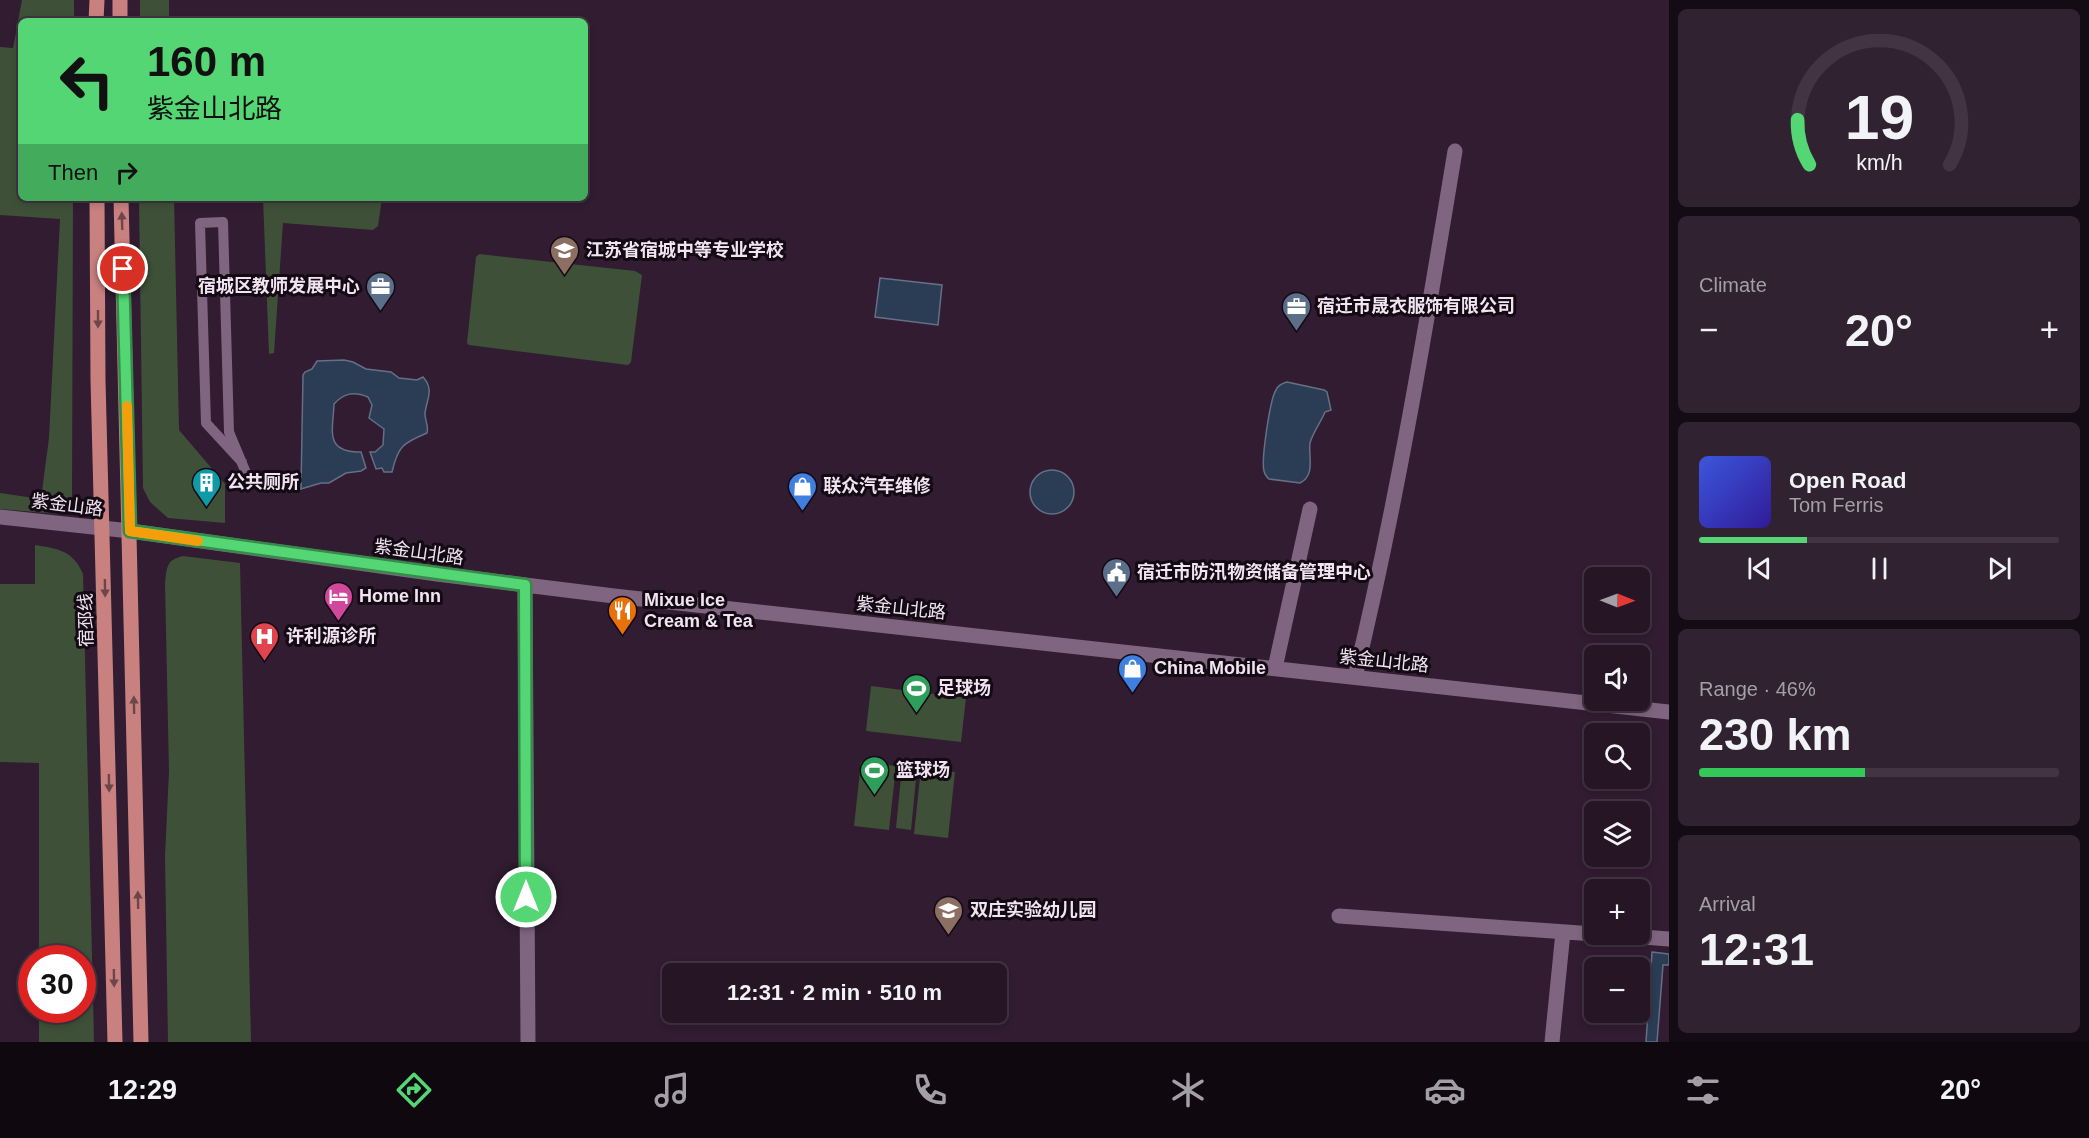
<!DOCTYPE html>
<meta charset="utf-8">
<style>
:root{--surface:#251525;--page:#312232;--text:#f1f3f6;--muted:#a39fa7;--line:#423442;--accent:#53d673}
body{margin:0;font-family:Helvetica,"Noto Sans SC",sans-serif;background:var(--page);color:var(--text);height:100vh;display:flex;flex-direction:column;font-size:22px;white-space:nowrap}
*{box-sizing:border-box;margin:0}
p{font-size:20px;color:var(--muted)}
.icon{flex:none;width:33px;height:33px;fill:none;stroke:currentColor;stroke-width:2;stroke-linecap:round;stroke-linejoin:round}
.map{position:relative;flex:1;overflow:hidden}
.drawer{display:flex;flex-direction:column;gap:9px;padding:9px;background:#140c14;width:420px}
.drawer>*{flex:none}
.banner{position:absolute;left:18px;top:18px;width:570px;height:183px;border-radius:9px;box-shadow:0 3px 9px #0003,0 0 0 2px var(--line);background:#53d673;color:#111;overflow:hidden}
.needle{width:39px;rotate:91deg}
.buttons{position:absolute;left:1584px;top:567px;display:grid;gap:12px}
.buttons a{display:grid;place-items:center;width:66px;height:66px;border-radius:9px;background:var(--surface);box-shadow:0 3px 9px #0003,0 0 0 2px var(--line);font-size:30px}
.speed{position:absolute;left:18px;top:945px;display:flex;gap:12px;font-size:30px;font-weight:700;text-align:center}
.speed>*{display:grid;place-content:center;width:78px;height:78px;border-radius:50%;background:var(--surface);box-shadow:0 3px 9px #0003,0 0 0 2px var(--line);line-height:1}
.speed .limit{border:9px solid #d22;background:#fff;color:#111}
.pin{position:absolute;display:grid;place-items:center;width:51px;height:51px;color:#fff;margin:-26px;border:3px solid #fff;border-radius:50%;box-shadow:0 2px 6px #0007}
.me{position:absolute;width:66px;margin:-33px;rotate:0deg;stroke-linejoin:round;filter:drop-shadow(0 0 4px #0008)}
.turn{display:flex;align-items:center;gap:21px;height:126px;padding:0 30px;font-size:27px}
.turn .icon{width:78px;height:78px;stroke-width:2.5}
.turn b{display:block;font-size:42px;line-height:51px}
.then{display:flex;align-items:center;height:57px;padding:0 30px;background:#0003;gap:12px;font-size:22px}
.big{font-size:45px;font-weight:700;line-height:1.1}
.drawer .tile{flex:1;display:flex;flex-direction:column;justify-content:center;gap:9px;min-width:0;padding:0 21px;border-radius:9px;background:var(--page)}
.drawer .dial{align-items:center;gap:0}
.dial svg{height:156px;overflow:visible;fill:none;stroke:var(--line);stroke-width:7;stroke-linecap:round;text-anchor:middle}
.dial text{fill:var(--text);stroke:none}
.song{display:flex;align-items:center;gap:18px}
.cover{width:72px;height:72px;border-radius:9px;background:linear-gradient(135deg,hsl(230 70% 55%),hsl(250 70% 35%))}
.played{height:6px;border-radius:3px;background:linear-gradient(90deg,var(--accent) 30%,var(--line) 30%)}
.keys{display:flex;justify-content:space-around;direction:ltr}
.heat{display:flex;justify-content:space-between;align-items:center;font-size:33px;direction:ltr}
.charge{height:9px;border-radius:4px;background:linear-gradient(90deg,#34c759 46%,var(--line) 0)}
.trip{position:absolute;left:662px;top:963px;width:345px;height:60px;border-radius:9px;background:var(--surface);box-shadow:0 3px 9px #0003,0 0 0 2px var(--line);font-weight:700;line-height:60px;text-align:center}
.menu{display:flex;height:96px;justify-content:space-around;align-items:center;background:#0f080f;color:var(--muted)}
.menu .icon{width:42px;height:42px}
.menu .active{color:var(--accent)}
.menu b{font-size:27px;color:var(--text)}
main{display:flex;flex:1;min-height:0}
.map>svg:first-child{display:block}
.green{fill:#3e5138}
.water{fill:#2a3d55;stroke:#666f84;stroke-width:1.5}
.lines{fill:none;stroke-linecap:round;stroke-linejoin:round}
.pedestrian{stroke:#7f657f;stroke-width:10}
.minor{stroke:#7f657f;stroke-width:15}
.tertiary{stroke:#7f657f;stroke-width:15}
.primary{stroke:#c98180;stroke-width:15}
.oneway{fill:#6e464a}
.route-casing{stroke:#368b4b;stroke-width:15}
.route{stroke:#53d673;stroke-width:10}
.slow{stroke:#f59e0b;stroke-width:10}
.labels{text-anchor:middle;dominant-baseline:central;stroke-width:6;stroke-linejoin:round;paint-order:stroke}
.poi-label{font-size:18px;font-weight:bold;fill:#f2e3f1;stroke:#130a14;text-anchor:start}
.street-label{font-size:18px;fill:#f2e3f1;stroke:#130a14}
</style>
<main>
<div class="map">
<svg width="1669" height="1042" viewBox="0 0 1669 1042">
<rect width="100%" height="100%" fill="#311c31"/>
<path class="green" d="M22,0H74V21H21V198H73L72,496L70,505L58,514L0,509V493L41,499L49,438L60,219L0,215V47L13,48Z
M140,0H169V21H140Z
M139,198H174L179,430L225,484V523L168,518L150,502L143,488Z
M263,198H382L378,226L373,230L283,223L274,353L269,354Z
M479,254L635,271L642,275L631,362L628,365L469,345L467,343L476,257Z
M35,545C58,549 73,550 83,574L94,1042H39V1010H82V958H39V763L0,762V584H35Z
M183,556L240,563L251,1042H168L165,856L169,771L165,583C167,567 166,560 183,556Z
M871,686L966,698L961,742L866,731Z
M861,762L896,766L889,830L854,826Z
M902,767L917,769L911,830L896,828Z
M921,768L955,772L948,838L914,834Z"/>
<path class="water" d="M880,278L942,285L938,325L875,317Z
M344,360L353,362L366,369L391,372L399,378L417,380L423,377C435,390 426,400 425,414C425,421 429,426 427,433C403,443 398,446 392,472H384L382,468L376,469L370,452H375L383,445L384,429L369,418L372,405L368,397C354,391 344,393 334,404C333,431 324,452 361,452L366,468L361,471L346,473L329,483H321L301,489L303,375L305,372L312,369L317,361Z
M1287,382L1324,390L1327,392L1331,410L1325,412C1321,422 1313,432 1310,443C1308,456 1316,475 1300,483L1269,479C1266,476 1265,476 1264,471C1261,460 1270,399 1276,390C1278,385 1283,383 1287,382Z
M1030 492a22 22 0 1 1 44 0a22 22 0 1 1-44 0Z
M1652,952L1669,954V965H1663L1657,1042H1646Z"/>
<g class="lines">
<path class="pedestrian" d="M242,462L206,423L200,223L223,222L229,432L249,480"/>
<path class="minor" d="M130,531L437,574L614,596L1669,712
M525,585L528,1042
M1275,668L1310,509
M1355,677C1397,503 1426,327 1455,151
M1339,916L1594,934
M1604,934L1669,939
M1552,1042L1563,932"/>
<path class="tertiary" d="M0,517L130,531"/>
<path class="primary" d="M96,21L97,0
M120,21V0
M97,198L98,380L115,1042
M121,198L141,1042"/>
</g>
<defs><path id="oneway-solid" d="M-6-.8H1V-3.2L6.5 0L1 3.2V.8H-6Z" transform="scale(1.5)"/></defs>
<g class="oneway">
<use href="#oneway-solid" transform="translate(122 221) rotate(-92)"/>
<use href="#oneway-solid" transform="translate(98 319) rotate(90)"/>
<use href="#oneway-solid" transform="translate(105 588) rotate(89)"/>
<use href="#oneway-solid" transform="translate(134 705) rotate(-91)"/>
<use href="#oneway-solid" transform="translate(109 783) rotate(89)"/>
<use href="#oneway-solid" transform="translate(138 900) rotate(-91)"/>
<use href="#oneway-solid" transform="translate(114 978) rotate(89)"/>
</g>
<g class="lines">
<defs>
<path id="route" d="M123,269L130,531L525,585L526,897"/>
</defs>
<use href="#route" class="route-casing"/>
<use href="#route" class="route"/>
<path class="slow" d="M127,406L130,531L198,541"/>
</g>
<defs>
<symbol id="school-pin" viewBox="-11 -11 22 30"><path d="M0 17L-7.5 6A9.5 9.5 0 1 1 7.5 6Z" fill="#8d6e63" stroke="#130a14"/><path d="M0-5L7-2L0 1L-7-2ZM-4 1L0 2.5L4 1V4Q0 6-4 4Z" fill="#fff"/></symbol>
<symbol id="office-pin" viewBox="-11 -11 22 30"><path d="M0 17L-7.5 6A9.5 9.5 0 1 1 7.5 6Z" fill="#5c6f8a" stroke="#130a14"/><path d="M-6-3h4V-5.5h4V-3h4V5H-6ZM-1-4.5V-3h2v-1.5ZM-6 0V1H6V0Z" fill="#fff"/></symbol>
<symbol id="building-pin" viewBox="-11 -11 22 30"><path d="M0 17L-7.5 6A9.5 9.5 0 1 1 7.5 6Z" fill="#0f9aa8" stroke="#130a14"/><path d="M-4-6H4V6H1V3H-1V6H-4ZM-2.5-4.3h1.7v1.8h-1.7ZM.8-4.3h1.7v1.8H.8ZM-2.5-1h1.7V.8h-1.7ZM.8-1h1.7V.8H.8Z" fill="#fff"/></symbol>
<symbol id="shop-pin" viewBox="-11 -11 22 30"><path d="M0 17L-7.5 6A9.5 9.5 0 1 1 7.5 6Z" fill="#3f7fe0" stroke="#130a14"/><path d="M-5-2.5h2.3a2.7 3.5 0 0 1 5.4 0H5L5.5 6h-11ZM-1.5-2.5h3a1.5 2.3 0 0 0-3 0Z" fill="#fff"/></symbol>
<symbol id="civic-pin" viewBox="-11 -11 22 30"><path d="M0 17L-7.5 6A9.5 9.5 0 1 1 7.5 6Z" fill="#5c6f8a" stroke="#130a14"/><path d="M-.6-6.5H3V-4.5H.6V-3L4-1V1h2V6H-6V1h2V-1L-.6-3ZM-1.2 2.5V6h2.4V2.5Z" fill="#fff"/></symbol>
<symbol id="hotel-pin" viewBox="-11 -11 22 30"><path d="M0 17L-7.5 6A9.5 9.5 0 1 1 7.5 6Z" fill="#d1479c" stroke="#130a14"/><path d="M-6-4.5h1.5V1H6V5H4.5V3h-9V5H-6ZM-4 0a1.8 1.8 0 1 1 3.6 0ZM.5 0V-2.5h3Q6-2.5 6 0Z" fill="#fff"/></symbol>
<symbol id="restaurant-pin" viewBox="-11 -11 22 30"><path d="M0 17L-7.5 6A9.5 9.5 0 1 1 7.5 6Z" fill="#e8710a" stroke="#130a14"/><path d="M-5-6h1v4h1v-4h1v4h1v-4h1v5L-1.5 .5V6h-2V.5L-5-1ZM5-6V6H3V1.5H1.5Q1.5-4 5-6Z" fill="#fff"/></symbol>
<symbol id="hospital-pin" viewBox="-11 -11 22 30"><path d="M0 17L-7.5 6A9.5 9.5 0 1 1 7.5 6Z" fill="#e0444e" stroke="#130a14"/><path d="M-5-5h3v3.5h4V-5h3V5h-3V1.5h-4V5h-3Z" fill="#fff"/></symbol>
<symbol id="stadium-pin" viewBox="-11 -11 22 30"><path d="M0 17L-7.5 6A9.5 9.5 0 1 1 7.5 6Z" fill="#2e9e5b" stroke="#130a14"/><path d="M0-5a6.5 5 0 1 0 0 10a6.5 5 0 1 0 0-10ZM-3.5-1.8h7v3.6h-7Z" fill="#fff"/></symbol>
</defs>
<g fill-rule="evenodd">
<use href="#school-pin" x="548" y="234" width="33" height="45"/>
<use href="#office-pin" x="364" y="270" width="33" height="45"/>
<use href="#office-pin" x="1280" y="290" width="33" height="45"/>
<use href="#building-pin" x="190" y="466" width="33" height="45"/>
<use href="#shop-pin" x="786" y="470" width="33" height="45"/>
<use href="#civic-pin" x="1100" y="556" width="33" height="45"/>
<use href="#hotel-pin" x="322" y="580" width="33" height="45"/>
<use href="#restaurant-pin" x="606" y="594" width="33" height="45"/>
<use href="#hospital-pin" x="248" y="620" width="33" height="45"/>
<use href="#shop-pin" x="1116" y="652" width="33" height="45"/>
<use href="#stadium-pin" x="900" y="672" width="33" height="45"/>
<use href="#stadium-pin" x="858" y="754" width="33" height="45"/>
<use href="#school-pin" x="932" y="894" width="33" height="45"/>
</g>
<g class="labels">
<g class="poi-label">
<text x="586" y="250">江苏省宿城中等专业学校</text>
<text x="360" y="286" text-anchor="end">宿城区教师发展中心</text>
<text x="1317" y="306">宿迁市晟衣服饰有限公司</text>
<text x="227" y="482">公共厕所</text>
<text x="823" y="486">联众汽车维修</text>
<text x="1137" y="572">宿迁市防汛物资储备管理中心</text>
<text x="359" y="596">Home Inn</text>
<text x="644" y="600">Mixue Ice<tspan x="644" dy="21">Cream &amp; Tea</tspan></text>
<text x="286" y="636">许利源诊所</text>
<text x="1154" y="668">China Mobile</text>
<text x="937" y="688">足球场</text>
<text x="896" y="770">篮球场</text>
<text x="970" y="910">双庄实验幼儿园</text>
</g>
<g class="street-label">
<text transform="translate(67 505) rotate(7)">紫金山路</text>
<text transform="translate(419 552) rotate(8)">紫金山北路</text>
<text transform="translate(901 608) rotate(6)">紫金山北路</text>
<text transform="translate(86 620) rotate(-91)">宿邳线</text>
<text transform="translate(1384 661) rotate(6)">紫金山北路</text>
</g>
</g>
</svg>
<div class="buttons">
<a><svg class="needle" viewBox="-14 -14 28 28"><path d="M0-13l5 13h-10z" fill="#e53935"/><path d="M0 13l5-13h-10z" fill="#a39fa7"/></svg></a>
<a><svg class="icon" aria-label="sound" viewBox="0 0 24 24"><path d="M4 9h4l5-4v14l-5-4H4zM17 9q2 3 0 6"/></svg></a>
<a><svg class="icon" aria-label="search" viewBox="0 0 24 24"><circle cx="10" cy="10" r="6"/><path d="M15 15l6 6"/></svg></a>
<a><svg class="icon" aria-label="layers" viewBox="0 0 24 24"><path d="M12 4l9 5-9 5-9-5zM3 14l9 5 9-5"/></svg></a>
<a>+</a>
<a>−</a>
</div>
<div class="speed"><div class="limit">30</div></div>
<div class="pin" style="left:123px;top:269px;background:#d93025"><svg class="icon" aria-label="arrive" viewBox="0 0 24 24"><path d="M6 21V4h12l-3 4 3 4H6"/></svg></div>
<svg class="me" style="left:526px;top:897px" viewBox="-20 -20 40 40"><circle r="17" fill="#53d673" stroke="#fff" stroke-width="3"/><path d="M0-11L8 9 0 5-8 9z" fill="#fff"/></svg>
<div class="trip">12:31 · 2 min · 510 m</div>
<div class="banner">
<div class="turn"><svg class="icon" aria-label="left" viewBox="0 0 24 24"><path d="M17 20v-9H6M10 6l-5 5 5 5"/></svg><div><b>160 m</b>紫金山北路</div></div>
<div class="then">Then<svg class="icon" aria-label="right" viewBox="0 0 24 24"><path d="M7 20v-9h11M14 6l5 5-5 5"/></svg></div>
</div>
</div>
<section class="drawer">
<div class="tile dial"><svg viewBox="0 0 100 80">
<path d="M14 69A42 42 0 1 1 86 69"/>
<path d="M14 69A42 42 0 0 1 8 46" stroke="#53d673"/>
<text x="50" y="56" font-size="32" font-weight="700">19</text>
<text x="50" y="72" font-size="11">km/h</text>
</svg></div>
<div class="tile"><p>Climate</p>
<div class="heat"><a>−</a><b class="big">20°</b><a>+</a></div>
</div>
<div class="tile">
<div class="song"><i class="cover"></i><div><b>Open Road</b><p>Tom Ferris</p></div></div>
<div class="played"></div>
<div class="keys"><svg class="icon" aria-label="previous" viewBox="0 0 24 24"><path d="M18 5L8 12l10 7zM5 5v14"/></svg><svg class="icon" aria-label="pause" viewBox="0 0 24 24"><path d="M8 5v14M16 5v14"/></svg><svg class="icon" aria-label="next" viewBox="0 0 24 24"><path d="M6 5l10 7-10 7zM19 5v14"/></svg></div>
</div>
<div class="tile"><p>Range · 46%</p><b class="big">230 km</b><div class="charge"></div></div>
<div class="tile"><p>Arrival</p><b class="big">12:31</b></div>
</section>
</main>
<nav class="menu">
<b>12:29</b>
<svg class="icon active" aria-label="directions" viewBox="0 0 24 24"><path d="M12 3l9 9-9 9-9-9zM9 14v-3h6M13 9l2 2-2 2"/></svg>
<svg class="icon" aria-label="music" viewBox="0 0 24 24"><path d="M9 18V5l10-2v13"/><circle cx="6" cy="18" r="3"/><circle cx="16" cy="16" r="3"/></svg>
<svg class="icon" aria-label="phone" viewBox="0 0 24 24"><path d="M5 4h4l2 5-3 2q2 4 5 5l2-3 5 2v4C11 20 4 13 5 4z"/></svg>
<svg class="icon" aria-label="climate" viewBox="0 0 24 24"><path d="M12 3v18M4 7l16 10M4 17L20 7"/></svg>
<svg class="icon" aria-label="car" viewBox="0 0 24 24"><path d="M5 17H2v-5l4-1 3-4h7l3 4 3 1v5h-3M9 17h6M6 11h13"/><circle cx="7" cy="17" r="2"/><circle cx="17" cy="17" r="2"/></svg>
<svg class="icon" aria-label="filters" viewBox="0 0 24 24"><path d="M4 7h16M4 17h16"/><circle cx="9" cy="7" r="2"/><circle cx="15" cy="17" r="2"/></svg>
<b>20°</b>
</nav>
